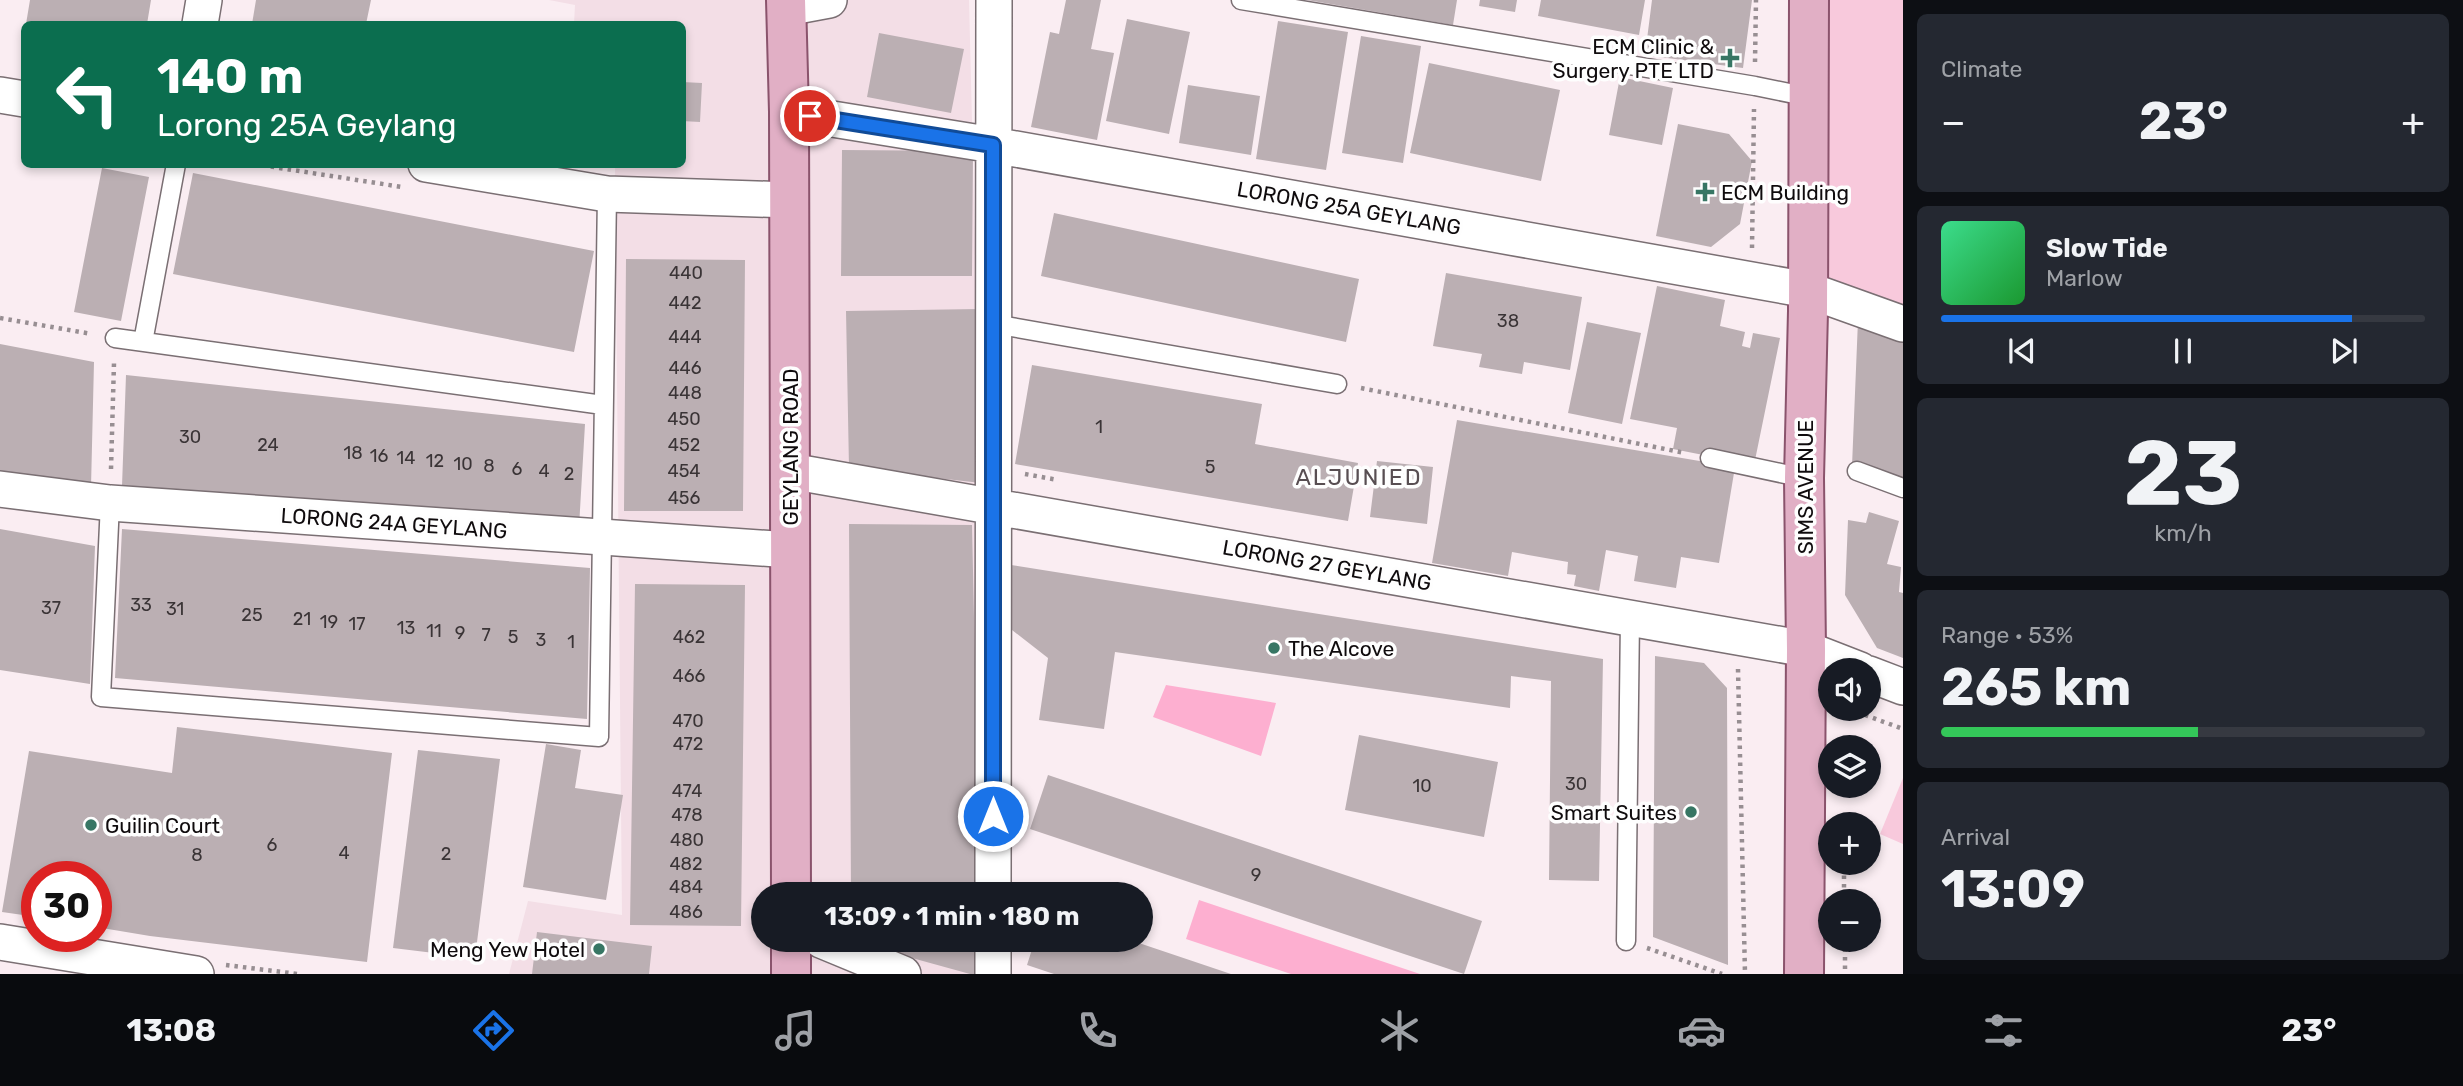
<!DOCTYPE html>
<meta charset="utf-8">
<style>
:root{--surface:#171b24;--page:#242831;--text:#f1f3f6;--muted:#9ea1a6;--line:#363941;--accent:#1a73e8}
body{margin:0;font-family:Rubik,sans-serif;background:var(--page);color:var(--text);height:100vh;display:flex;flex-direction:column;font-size:26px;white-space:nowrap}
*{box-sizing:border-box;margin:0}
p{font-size:23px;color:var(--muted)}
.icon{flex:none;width:38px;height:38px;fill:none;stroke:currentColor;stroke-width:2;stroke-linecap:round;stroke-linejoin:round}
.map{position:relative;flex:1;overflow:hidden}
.details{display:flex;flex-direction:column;gap:14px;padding:14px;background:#0d0f14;width:560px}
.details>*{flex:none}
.banner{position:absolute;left:21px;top:21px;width:665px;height:147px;border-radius:10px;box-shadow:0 4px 10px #0003;background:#0b6e4f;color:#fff;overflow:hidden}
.controls{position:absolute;left:1818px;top:658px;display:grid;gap:14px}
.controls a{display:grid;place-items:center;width:63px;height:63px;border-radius:50%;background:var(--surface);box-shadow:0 4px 10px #0003;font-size:35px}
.speed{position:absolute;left:21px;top:861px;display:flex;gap:14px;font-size:35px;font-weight:700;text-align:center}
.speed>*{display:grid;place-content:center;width:91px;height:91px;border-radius:50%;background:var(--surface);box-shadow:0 4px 10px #0003;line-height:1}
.speed .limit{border:10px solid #d22;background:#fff;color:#111}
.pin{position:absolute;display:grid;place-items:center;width:60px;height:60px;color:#fff;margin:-30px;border:4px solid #fff;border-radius:50%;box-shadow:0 2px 7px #0007}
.me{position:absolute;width:77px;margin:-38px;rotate:0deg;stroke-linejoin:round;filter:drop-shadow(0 0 5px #0008)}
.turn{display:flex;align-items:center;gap:24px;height:147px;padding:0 21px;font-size:32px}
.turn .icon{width:91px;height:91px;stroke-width:2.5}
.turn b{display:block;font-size:49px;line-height:60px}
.big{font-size:52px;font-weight:700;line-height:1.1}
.details .card{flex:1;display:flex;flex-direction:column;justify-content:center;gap:10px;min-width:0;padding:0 24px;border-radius:10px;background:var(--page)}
.details .dial{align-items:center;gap:0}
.dial b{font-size:91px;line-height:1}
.song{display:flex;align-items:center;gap:21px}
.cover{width:84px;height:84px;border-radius:10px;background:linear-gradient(135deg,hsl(150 70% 55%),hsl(130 70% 35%))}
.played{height:7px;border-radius:4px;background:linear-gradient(90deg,var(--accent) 85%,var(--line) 85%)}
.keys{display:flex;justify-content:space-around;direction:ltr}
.heat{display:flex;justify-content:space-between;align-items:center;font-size:38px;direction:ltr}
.charge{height:10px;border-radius:5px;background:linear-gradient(90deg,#34c759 53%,var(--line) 0)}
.trip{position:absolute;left:751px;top:882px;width:402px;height:70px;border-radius:35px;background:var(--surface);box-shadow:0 4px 10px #0003;font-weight:700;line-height:70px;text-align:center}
.dock{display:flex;height:112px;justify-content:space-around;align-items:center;background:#090b0e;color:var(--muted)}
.dock .icon{width:49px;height:49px}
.dock .selected{color:var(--accent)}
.dock b{font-size:32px;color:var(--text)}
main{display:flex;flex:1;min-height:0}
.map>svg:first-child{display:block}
.built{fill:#f3dee6}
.green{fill:#f8c9dc}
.water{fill:#fdafd0}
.building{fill:#bbafb3}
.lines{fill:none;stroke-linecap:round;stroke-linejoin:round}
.service-casing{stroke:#7a6f73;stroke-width:21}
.minor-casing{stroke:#7a6f73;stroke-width:38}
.primary-casing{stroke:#8a536c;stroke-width:42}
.path{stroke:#978e92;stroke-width:4.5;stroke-dasharray:3.5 5;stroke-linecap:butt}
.service{stroke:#fff;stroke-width:18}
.minor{stroke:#fff;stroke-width:35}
.primary{stroke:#e1afc5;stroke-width:38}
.route-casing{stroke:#114b97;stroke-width:18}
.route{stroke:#1a73e8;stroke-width:12}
.poi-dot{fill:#377664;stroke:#fefefe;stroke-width:2.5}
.labels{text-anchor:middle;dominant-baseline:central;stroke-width:7;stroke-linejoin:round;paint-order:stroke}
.number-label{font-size:18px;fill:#3a3436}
.poi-label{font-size:21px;fill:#0f0b0d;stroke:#fefefe;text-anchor:end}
.street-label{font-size:21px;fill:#0f0b0d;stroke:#fefefe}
.neighbourhood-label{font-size:23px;letter-spacing:2px;fill:#584e52;stroke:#fefefe}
</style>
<main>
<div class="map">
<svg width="1903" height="974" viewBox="0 0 1903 974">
<rect width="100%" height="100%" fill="#faedf2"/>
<path class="built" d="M549,0H969L991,894H763V940H992L993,974H509L528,901L622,915L615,165L682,164V24H574L575,5Z"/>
<path class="green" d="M1809,0H1903V324L1808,290Z
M1903,778V844L1880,834Z"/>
<path class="water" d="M1166,685L1276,703L1261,756L1153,717Z
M1199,900L1420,974H1291L1186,939Z"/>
<path class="building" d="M30,0H151L147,24H26Z
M256,0H371L366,24H252Z
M1066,0H1101L1091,49L1114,53L1097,140L1031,127L1050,32L1059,34Z
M1307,0H1457L1453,25Z
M1480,0H1517L1515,12L1479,6Z
M1541,0H1645L1639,35L1538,16Z
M1652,0H1752L1743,68L1645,55Z
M1127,19L1190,32L1169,134L1106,121Z
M1278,21L1348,32L1326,170L1256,159Z
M879,33L964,49L951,113L867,97Z
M1361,36L1421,46L1403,163L1342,153Z
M1429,63L1560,90L1541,181L1410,153Z
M1620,77L1673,88L1662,145L1609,135Z
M682,82L702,83L700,122L682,121Z
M1188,85L1260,96L1251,155L1179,143Z
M1678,124L1729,134L1752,161L1740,224L1711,247L1656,236Z
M842,150L973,151L972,276H841Z
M102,168L149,177L121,321L74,312Z
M193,173L594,251L574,352L173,274Z
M1054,213L1359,279L1346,342L1041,276Z
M626,259L745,260L743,511H624Z
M1446,273L1582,297L1570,370L1524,362L1522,374L1479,367L1482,354L1433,346Z
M1657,286L1725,300L1720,326L1745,332L1742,346L1750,348L1753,333L1780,338L1754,465L1673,449L1677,428L1630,419Z
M979,309L981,483L849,468L846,311Z
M1858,320L1903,334V483L1852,466Z
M1587,322L1641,333L1622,424L1568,413Z
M0,344L94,362L91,487L0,471Z
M1032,365L1262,404L1255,444L1358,463L1348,521L1015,464Z
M126,375L585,424L579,527L122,486Z
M1457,420L1735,467L1719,563L1681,557L1676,588L1634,581L1638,556L1606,550L1599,591L1574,586L1576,575L1567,574L1568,562L1512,552L1508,576L1432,563Z
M1377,461L1433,467L1427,524L1370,517Z
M1869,512L1899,521L1887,564L1901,567L1899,592L1903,593V658L1877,648L1845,595L1848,520L1866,523Z
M849,524L972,525L980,894H851Z
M0,529L95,546L90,684L0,670Z
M122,529L590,568L587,719L115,678Z
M1011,565L1603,659L1599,881L1549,880L1551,681L1511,676L1510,708L1115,652L1104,729L1039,720L1048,658L1012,630Z
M635,584L745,585L741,926L630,925Z
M1655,656L1704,663L1727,688L1728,965L1653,937Z
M177,727L392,753L367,962L150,936L96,927V877H37V917L2,912L29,751L172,773Z
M1359,735L1498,762L1484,837L1345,810Z
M546,744L581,750L575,788L623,795L606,900L523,887Z
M418,750L500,759L475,958L393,948Z
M1048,775L1482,921L1464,974L1030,829Z
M537,932L652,946L649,974H532Z
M862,940H981V974H970L865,945Z
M1035,940H1130L1231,974H1054L1027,965Z"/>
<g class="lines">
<defs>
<path id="service" d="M1241,0L1755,86L1809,97
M994,324L1337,384
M115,338L603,405
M143,342L176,164
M1710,458L1804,478
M1857,471L1903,488
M110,503L101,697L599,737L607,194
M1626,941L1630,618"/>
<path id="minor" d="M786,8L829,0
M200,24L204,0
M0,95L24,99
M789,112L993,145L1808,290L1903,324
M426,164L607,194L789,200
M790,471L1806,649L1860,670
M0,489L110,503L790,550
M1869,674L1903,687
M993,894L994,0
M821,940L903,974
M0,942L196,974
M993,974V940"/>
<path id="primary" d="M786,0L789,112L791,894
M791,974V940
M1804,974L1806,649L1804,478L1808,311L1809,0"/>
</defs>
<use href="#service" class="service-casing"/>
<use href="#minor" class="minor-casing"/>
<use href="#primary" class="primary-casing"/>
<path class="path" d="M1755,62L1756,0
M254,164L402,187
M1752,248L1754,109
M0,318L92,334
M1361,388L1685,453
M111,469L114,363
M1025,474L1058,480
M1738,669L1745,974
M1849,709L1903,729
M1844,867V901
M1845,940V974
M1647,948L1722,974
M226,965L298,974"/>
<use href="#service" class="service"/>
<use href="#minor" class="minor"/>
<use href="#primary" class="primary"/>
</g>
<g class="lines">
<defs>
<path id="route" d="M810,116L993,145V816"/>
</defs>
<use href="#route" class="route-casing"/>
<use href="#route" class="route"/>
</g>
<g class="poi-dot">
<path d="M1726.5 47.5h7v7h7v7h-7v7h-7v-7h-7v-7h7z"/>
<path d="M1701.5 181.5h7v7h7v7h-7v7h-7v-7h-7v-7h7z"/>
<circle cx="1274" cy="648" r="7"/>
<circle cx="1691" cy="812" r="7"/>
<circle cx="91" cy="825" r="7"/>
<circle cx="599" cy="949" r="7"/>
</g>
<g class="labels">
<g class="number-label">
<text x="686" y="273">440</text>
<text x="685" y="303">442</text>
<text x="1508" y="321">38</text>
<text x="685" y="337">444</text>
<text x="685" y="368">446</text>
<text x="685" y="393">448</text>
<text x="684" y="419">450</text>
<text x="1099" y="427">1</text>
<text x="190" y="437">30</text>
<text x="268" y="445">24</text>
<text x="684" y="445">452</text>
<text x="353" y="453">18</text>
<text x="379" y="456">16</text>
<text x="406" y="458">14</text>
<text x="435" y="461">12</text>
<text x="463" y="464">10</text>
<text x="489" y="466">8</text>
<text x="1210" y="467">5</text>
<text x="517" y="469">6</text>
<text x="544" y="471">4</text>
<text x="684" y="471">454</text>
<text x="569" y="474">2</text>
<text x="684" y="498">456</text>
<text x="141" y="605">33</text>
<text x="51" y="608">37</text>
<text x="175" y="609">31</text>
<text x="252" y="615">25</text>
<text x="302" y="619">21</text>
<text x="329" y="622">19</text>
<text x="357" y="624">17</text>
<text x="406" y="628">13</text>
<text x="434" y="631">11</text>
<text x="460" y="633">9</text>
<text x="486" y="635">7</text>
<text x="513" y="637">5</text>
<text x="689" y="637">462</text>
<text x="541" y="640">3</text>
<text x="571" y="642">1</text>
<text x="689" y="676">466</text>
<text x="688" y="721">470</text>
<text x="688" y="744">472</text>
<text x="1576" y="784">30</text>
<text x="1422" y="786">10</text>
<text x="687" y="791">474</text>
<text x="687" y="815">478</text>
<text x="687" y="840">480</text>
<text x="272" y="845">6</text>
<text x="344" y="853">4</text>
<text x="446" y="854">2</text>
<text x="197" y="855">8</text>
<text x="686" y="864">482</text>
<text x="1256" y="875">9</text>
<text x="686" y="887">484</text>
<text x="686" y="912">486</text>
</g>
<g class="poi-label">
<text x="1714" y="46">ECM Clinic &amp;<tspan x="1714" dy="24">Surgery PTE LTD</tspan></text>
<text x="1721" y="192" text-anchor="start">ECM Building</text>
<text x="1288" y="648" text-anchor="start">The Alcove</text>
<text x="1677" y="812">Smart Suites</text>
<text x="105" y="825" text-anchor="start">Guilin Court</text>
<text x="585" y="949">Meng Yew Hotel</text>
</g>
<g class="street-label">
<text transform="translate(1349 208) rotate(10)">LORONG 25A GEYLANG</text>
<text transform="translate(790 447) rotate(-90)">GEYLANG ROAD</text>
<text transform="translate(1805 487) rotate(-90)">SIMS AVENUE</text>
<text transform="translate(394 523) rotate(4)">LORONG 24A GEYLANG</text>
<text transform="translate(1327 565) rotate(10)">LORONG 27 GEYLANG</text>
</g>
<g class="neighbourhood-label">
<text x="1359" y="477">ALJUNIED</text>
</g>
</g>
</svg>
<div class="controls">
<a><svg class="icon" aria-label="sound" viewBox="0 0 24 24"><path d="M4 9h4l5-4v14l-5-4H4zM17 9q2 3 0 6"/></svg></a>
<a><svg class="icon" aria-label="layers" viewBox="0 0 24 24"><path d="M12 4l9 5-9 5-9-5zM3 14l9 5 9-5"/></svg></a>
<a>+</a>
<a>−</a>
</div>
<div class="speed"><div class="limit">30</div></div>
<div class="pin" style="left:810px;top:116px;background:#d93025"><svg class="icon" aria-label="arrive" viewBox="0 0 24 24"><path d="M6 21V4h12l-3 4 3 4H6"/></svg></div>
<svg class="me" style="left:993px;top:816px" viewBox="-20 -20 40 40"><circle r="17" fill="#1a73e8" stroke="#fff" stroke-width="3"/><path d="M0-11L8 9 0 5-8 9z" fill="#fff"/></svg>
<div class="trip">13:09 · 1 min · 180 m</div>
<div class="banner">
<div class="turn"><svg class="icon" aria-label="left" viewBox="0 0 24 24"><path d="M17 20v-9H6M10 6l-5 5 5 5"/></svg><div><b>140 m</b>Lorong 25A Geylang</div></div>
</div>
</div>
<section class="details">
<div class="card"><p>Climate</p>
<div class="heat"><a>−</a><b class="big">23°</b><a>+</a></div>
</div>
<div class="card">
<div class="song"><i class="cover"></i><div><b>Slow Tide</b><p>Marlow</p></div></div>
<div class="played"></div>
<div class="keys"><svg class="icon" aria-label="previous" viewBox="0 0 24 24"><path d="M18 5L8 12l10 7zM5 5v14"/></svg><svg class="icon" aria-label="pause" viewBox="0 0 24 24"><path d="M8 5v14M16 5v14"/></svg><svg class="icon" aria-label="next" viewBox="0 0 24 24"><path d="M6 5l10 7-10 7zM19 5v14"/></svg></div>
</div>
<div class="card dial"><b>23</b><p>km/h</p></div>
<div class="card"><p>Range · 53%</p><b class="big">265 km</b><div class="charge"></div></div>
<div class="card"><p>Arrival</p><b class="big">13:09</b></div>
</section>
</main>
<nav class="dock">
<b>13:08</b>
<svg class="icon selected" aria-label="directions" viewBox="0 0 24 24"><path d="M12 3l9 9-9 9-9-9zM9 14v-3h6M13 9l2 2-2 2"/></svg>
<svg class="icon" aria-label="music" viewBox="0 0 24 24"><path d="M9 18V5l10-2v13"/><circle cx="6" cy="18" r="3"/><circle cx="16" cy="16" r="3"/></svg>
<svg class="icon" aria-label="phone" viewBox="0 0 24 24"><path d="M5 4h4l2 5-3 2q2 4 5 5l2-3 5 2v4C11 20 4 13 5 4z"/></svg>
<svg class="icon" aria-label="climate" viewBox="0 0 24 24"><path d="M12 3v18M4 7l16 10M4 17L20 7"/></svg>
<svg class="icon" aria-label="car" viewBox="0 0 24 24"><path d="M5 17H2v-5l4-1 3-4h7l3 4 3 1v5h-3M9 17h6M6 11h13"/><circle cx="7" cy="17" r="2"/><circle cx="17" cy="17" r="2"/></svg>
<svg class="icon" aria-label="filters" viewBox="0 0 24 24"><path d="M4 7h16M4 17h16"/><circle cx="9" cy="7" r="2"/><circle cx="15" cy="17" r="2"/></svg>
<b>23°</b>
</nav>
